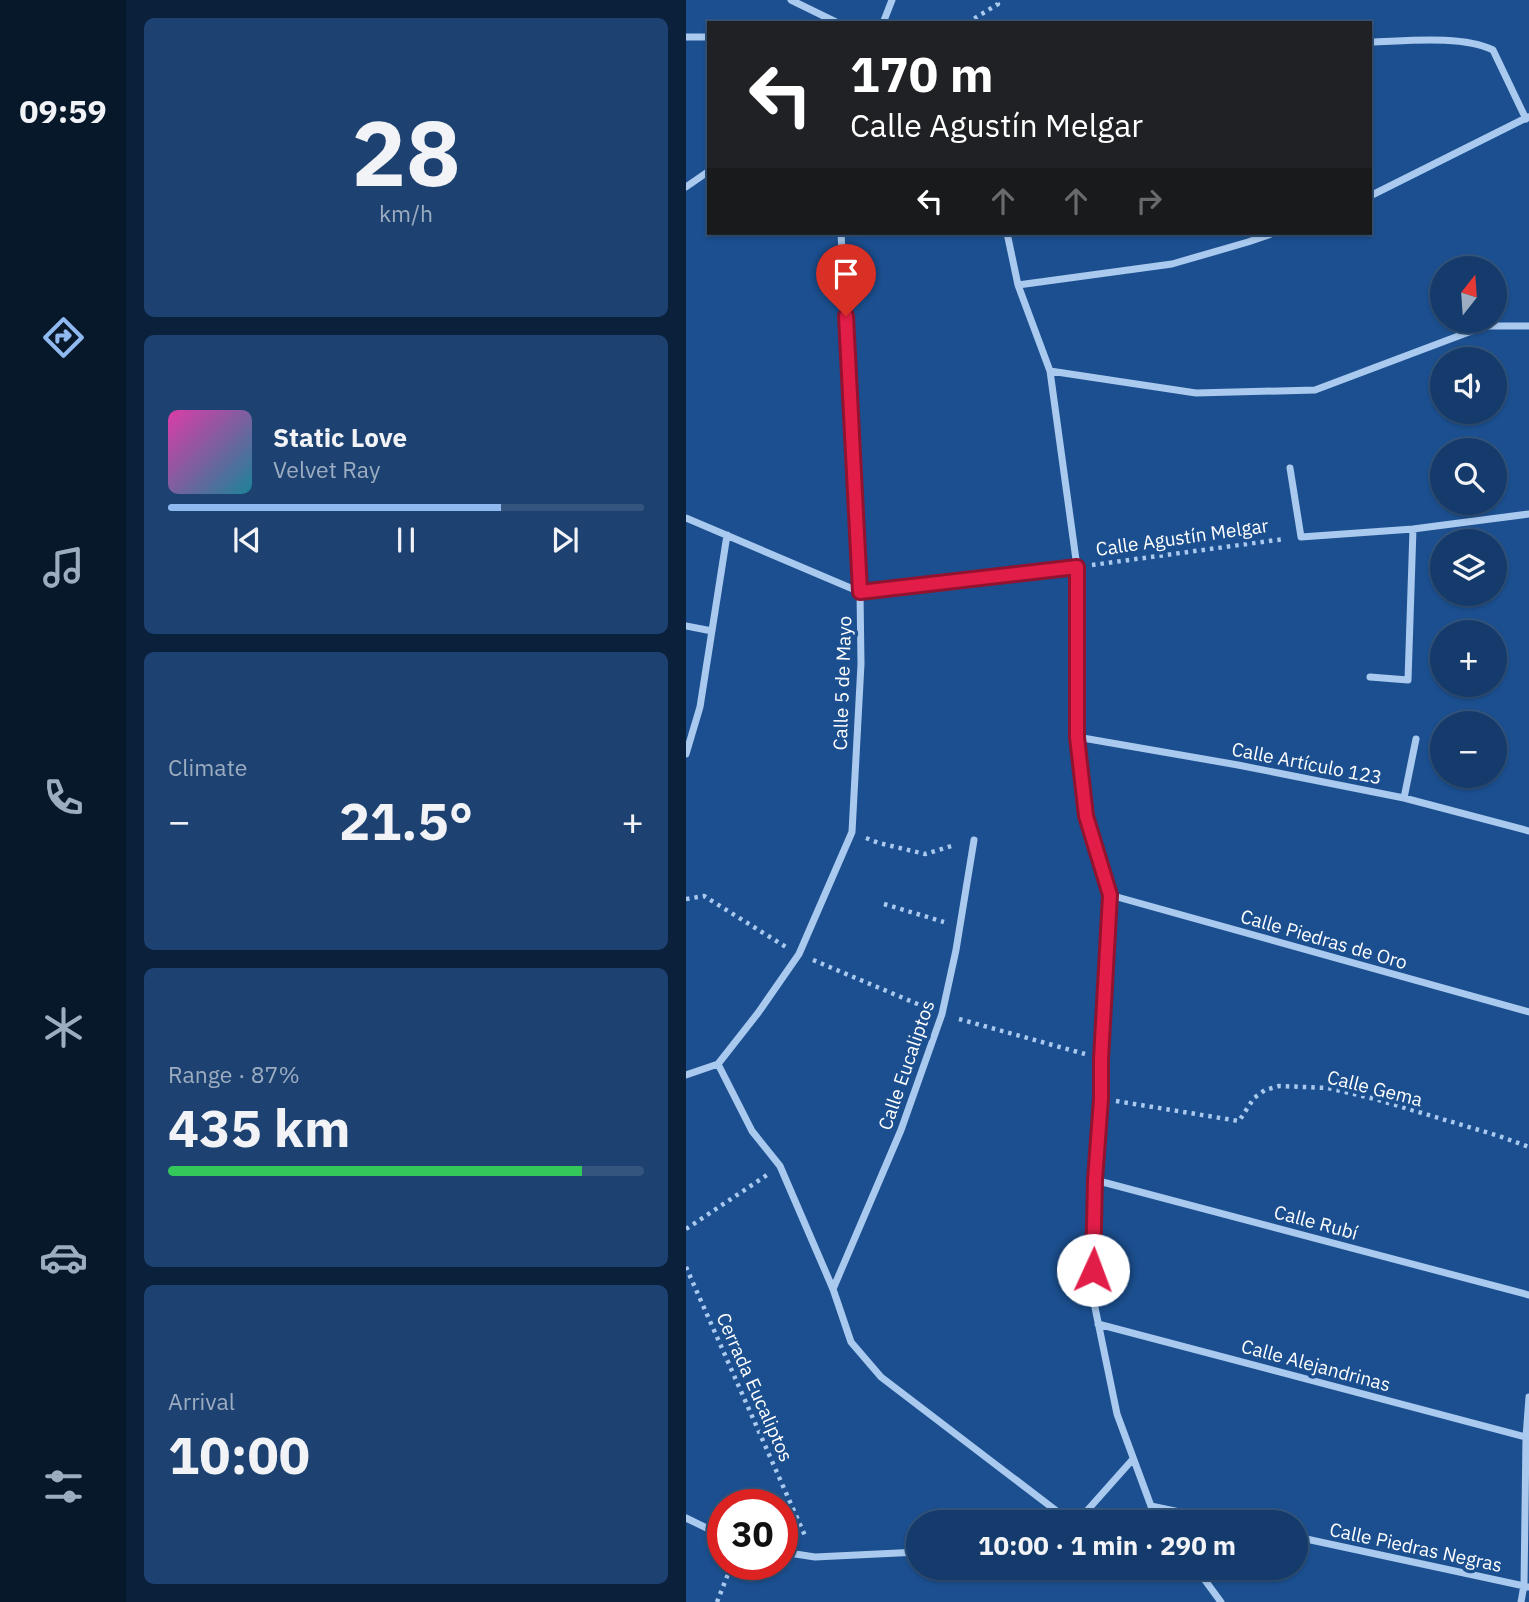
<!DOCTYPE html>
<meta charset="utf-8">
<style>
:root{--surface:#143b6b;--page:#1d4271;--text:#f1f3f6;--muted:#9dadc1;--line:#33557e;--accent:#90b9f0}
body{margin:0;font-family:"IBM Plex Sans",sans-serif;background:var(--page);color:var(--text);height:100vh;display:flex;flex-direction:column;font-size:26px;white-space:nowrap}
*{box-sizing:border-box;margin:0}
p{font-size:23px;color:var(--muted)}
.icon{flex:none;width:38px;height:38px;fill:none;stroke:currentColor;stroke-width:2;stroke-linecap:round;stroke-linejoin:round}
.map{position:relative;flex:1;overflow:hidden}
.sheet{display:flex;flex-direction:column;gap:18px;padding:18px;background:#0b203b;width:560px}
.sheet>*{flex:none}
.hud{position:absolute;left:21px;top:21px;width:665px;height:214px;border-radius:0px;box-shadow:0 2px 5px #0004,0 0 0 2px var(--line);background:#202124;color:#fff;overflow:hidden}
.needle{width:46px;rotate:17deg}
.controls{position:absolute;left:744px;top:256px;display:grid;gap:14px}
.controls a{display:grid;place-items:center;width:77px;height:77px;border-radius:50%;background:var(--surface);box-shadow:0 2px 5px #0004,0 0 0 2px var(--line);font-size:35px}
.speed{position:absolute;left:21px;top:1489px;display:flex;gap:14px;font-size:35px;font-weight:700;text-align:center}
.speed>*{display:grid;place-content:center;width:91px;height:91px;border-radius:50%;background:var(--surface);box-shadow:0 2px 5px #0004,0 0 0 2px var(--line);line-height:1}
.speed .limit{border:10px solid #d22;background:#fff;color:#111}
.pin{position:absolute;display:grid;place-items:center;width:60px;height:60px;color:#fff;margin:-72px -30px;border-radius:50% 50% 50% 0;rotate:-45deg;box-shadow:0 0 7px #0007}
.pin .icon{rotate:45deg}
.me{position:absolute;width:77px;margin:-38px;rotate:2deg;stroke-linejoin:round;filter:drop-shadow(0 0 5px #0008)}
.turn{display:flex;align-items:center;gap:24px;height:147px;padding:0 28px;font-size:32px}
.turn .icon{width:91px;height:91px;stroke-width:2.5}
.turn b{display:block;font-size:49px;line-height:60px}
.lanes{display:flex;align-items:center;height:66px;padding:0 28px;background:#0003;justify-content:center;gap:35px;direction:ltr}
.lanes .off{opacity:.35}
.big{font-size:52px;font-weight:700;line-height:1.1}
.sheet .widget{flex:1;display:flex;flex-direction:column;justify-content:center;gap:10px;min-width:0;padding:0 24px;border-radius:10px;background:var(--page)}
.sheet .dial{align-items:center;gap:0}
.dial b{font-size:91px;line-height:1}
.song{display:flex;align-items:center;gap:21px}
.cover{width:84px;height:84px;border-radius:10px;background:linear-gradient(135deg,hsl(320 70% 55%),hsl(190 70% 35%))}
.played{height:7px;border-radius:4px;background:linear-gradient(90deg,var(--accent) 70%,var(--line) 70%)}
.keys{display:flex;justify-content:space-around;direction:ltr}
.heat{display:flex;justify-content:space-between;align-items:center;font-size:38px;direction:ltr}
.charge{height:10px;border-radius:5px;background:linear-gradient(90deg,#34c759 87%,var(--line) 0)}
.trip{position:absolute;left:220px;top:1510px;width:402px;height:70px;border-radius:35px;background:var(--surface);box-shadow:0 2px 5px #0004,0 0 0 2px var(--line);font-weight:700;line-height:70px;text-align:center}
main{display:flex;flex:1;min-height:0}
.dock{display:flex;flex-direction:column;width:126px;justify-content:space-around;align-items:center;background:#08182b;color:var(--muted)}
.dock .icon{width:49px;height:49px}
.dock .active{color:var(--accent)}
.dock b{font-size:32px;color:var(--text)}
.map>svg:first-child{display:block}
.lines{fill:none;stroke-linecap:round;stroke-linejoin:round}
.path{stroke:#a9c9ee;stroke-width:4.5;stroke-dasharray:3.5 5;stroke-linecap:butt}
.minor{stroke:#a9c9ee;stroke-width:7}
.route-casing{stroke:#92132f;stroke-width:18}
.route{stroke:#e11d48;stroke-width:12}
.labels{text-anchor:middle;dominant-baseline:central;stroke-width:7;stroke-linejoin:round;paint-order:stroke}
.street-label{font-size:19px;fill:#fff;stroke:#1b4f8f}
</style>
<main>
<nav class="dock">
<b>09:59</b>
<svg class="icon active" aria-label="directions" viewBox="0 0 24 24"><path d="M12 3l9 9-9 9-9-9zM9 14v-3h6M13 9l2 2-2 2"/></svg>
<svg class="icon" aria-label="music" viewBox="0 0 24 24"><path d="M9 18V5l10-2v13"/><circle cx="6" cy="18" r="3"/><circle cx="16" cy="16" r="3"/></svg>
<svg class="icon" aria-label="phone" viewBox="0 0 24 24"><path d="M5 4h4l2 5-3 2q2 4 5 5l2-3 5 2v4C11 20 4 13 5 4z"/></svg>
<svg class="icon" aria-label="climate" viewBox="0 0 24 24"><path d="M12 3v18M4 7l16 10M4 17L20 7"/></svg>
<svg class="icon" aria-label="car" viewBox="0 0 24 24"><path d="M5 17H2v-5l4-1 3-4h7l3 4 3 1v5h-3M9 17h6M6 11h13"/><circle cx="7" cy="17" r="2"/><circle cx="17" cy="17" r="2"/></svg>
<svg class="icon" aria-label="filters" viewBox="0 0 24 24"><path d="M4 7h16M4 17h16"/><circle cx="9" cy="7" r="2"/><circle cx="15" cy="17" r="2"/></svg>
</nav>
<section class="sheet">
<div class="widget dial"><b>28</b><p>km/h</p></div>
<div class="widget">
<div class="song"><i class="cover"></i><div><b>Static Love</b><p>Velvet Ray</p></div></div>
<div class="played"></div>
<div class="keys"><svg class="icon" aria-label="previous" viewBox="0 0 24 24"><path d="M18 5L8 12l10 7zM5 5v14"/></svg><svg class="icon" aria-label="pause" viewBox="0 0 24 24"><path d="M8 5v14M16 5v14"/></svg><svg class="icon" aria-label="next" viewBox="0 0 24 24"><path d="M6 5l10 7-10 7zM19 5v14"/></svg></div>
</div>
<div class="widget"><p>Climate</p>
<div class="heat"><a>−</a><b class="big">21.5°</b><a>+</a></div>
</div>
<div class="widget"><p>Range · 87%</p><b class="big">435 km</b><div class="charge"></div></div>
<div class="widget"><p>Arrival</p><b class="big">10:00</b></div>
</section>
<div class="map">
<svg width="843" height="1602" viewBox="0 0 843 1602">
<rect width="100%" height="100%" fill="#1b4f8f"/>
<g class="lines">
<path class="path" d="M281,23L312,4L311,0
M406,565L598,539
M180,838L193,843L239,854L269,845
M0,899L18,896L100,947
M198,904L258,922
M127,960L241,1008
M273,1019L399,1054
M430,1101L553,1121L568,1098L579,1090L593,1086L642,1088L689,1099L813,1136L843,1147
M0,1229L81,1175
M0,1267L120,1538
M31,1602L46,1564"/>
<path class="minor" d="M105,0L152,23
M197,23L206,0
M0,37H23
M684,42C721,41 775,35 807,50L840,119
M0,187L23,171
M684,196L842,117
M321,233L332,285L364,371L391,567V737L400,816L424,895L415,1059V1099L409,1180L406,1293L431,1414L465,1506L477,1522
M332,285L486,264L562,242L588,233
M364,371L510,393L629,390L799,326H843
M604,468L615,537L727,529L843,514
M0,518L174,592L391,567
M0,626L26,631
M684,677L722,680L727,529
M391,737L552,765L718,798L843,831
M0,754L14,707L41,535
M718,798L730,739
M424,895L843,1012
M32,1064L66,1131L94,1166L147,1289L165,1342L195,1377L385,1522
M0,1075L32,1064L72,1013L113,954L166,832L175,664L174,592L155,233
M409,1180L843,1295
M147,1289L215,1130L256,1014L270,950L288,840
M412,1324L840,1437
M465,1506L541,1522
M0,1518L37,1536
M391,1522L447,1459
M611,1537L843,1587
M96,1552L129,1557L233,1552
M510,1568L535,1602
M835,1602L838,1585L840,1437L843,1397"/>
</g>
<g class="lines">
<defs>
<path id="route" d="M160,316L174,592L391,567V737L400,816L424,895L415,1059V1099L409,1180L407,1270"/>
</defs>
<use href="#route" class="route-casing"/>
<use href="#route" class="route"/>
</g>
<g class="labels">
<g class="street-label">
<text transform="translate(496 537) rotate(-8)">Calle Agustín Melgar</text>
<text transform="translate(156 683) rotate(-88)">Calle 5 de Mayo</text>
<text transform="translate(621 763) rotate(11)">Calle Artículo 123</text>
<text transform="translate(638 939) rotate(16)">Calle Piedras de Oro</text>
<text transform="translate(220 1065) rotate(-71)">Calle Eucaliptos</text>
<text transform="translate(689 1088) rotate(14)">Calle Gema</text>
<text transform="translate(630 1222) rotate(15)">Calle Rubí</text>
<text transform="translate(630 1365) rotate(15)">Calle Alejandrinas</text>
<text transform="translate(69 1387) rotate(66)">Cerrada Eucaliptos</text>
<text transform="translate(730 1547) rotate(12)">Calle Piedras Negras</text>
</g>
</g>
</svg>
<div class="controls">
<a><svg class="needle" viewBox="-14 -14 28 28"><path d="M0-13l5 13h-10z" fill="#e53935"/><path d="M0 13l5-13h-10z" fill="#9dadc1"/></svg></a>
<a><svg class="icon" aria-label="sound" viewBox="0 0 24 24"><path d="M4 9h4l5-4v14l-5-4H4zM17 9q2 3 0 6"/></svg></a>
<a><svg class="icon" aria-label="search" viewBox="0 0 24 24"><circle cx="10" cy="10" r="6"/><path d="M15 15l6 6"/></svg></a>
<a><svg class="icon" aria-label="layers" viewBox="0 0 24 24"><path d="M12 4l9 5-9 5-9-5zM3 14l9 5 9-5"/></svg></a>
<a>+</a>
<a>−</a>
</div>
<div class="speed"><div class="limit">30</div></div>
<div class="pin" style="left:160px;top:316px;background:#d93025"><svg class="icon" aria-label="arrive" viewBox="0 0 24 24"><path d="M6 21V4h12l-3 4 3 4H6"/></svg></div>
<svg class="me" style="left:407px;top:1270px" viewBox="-20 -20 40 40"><circle r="19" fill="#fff"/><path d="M0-13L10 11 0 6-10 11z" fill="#e11d48"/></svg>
<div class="trip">10:00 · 1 min · 290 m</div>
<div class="hud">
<div class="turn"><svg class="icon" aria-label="left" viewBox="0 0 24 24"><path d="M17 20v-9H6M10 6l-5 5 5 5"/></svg><div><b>170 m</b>Calle Agustín Melgar</div></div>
<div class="lanes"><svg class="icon" aria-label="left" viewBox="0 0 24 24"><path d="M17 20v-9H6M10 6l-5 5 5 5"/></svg><svg class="icon off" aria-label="ahead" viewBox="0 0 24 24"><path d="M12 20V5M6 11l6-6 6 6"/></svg><svg class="icon off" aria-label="ahead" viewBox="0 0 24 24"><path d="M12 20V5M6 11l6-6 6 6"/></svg><svg class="icon off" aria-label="right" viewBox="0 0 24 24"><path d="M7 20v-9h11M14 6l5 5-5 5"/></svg></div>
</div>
</div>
</main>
